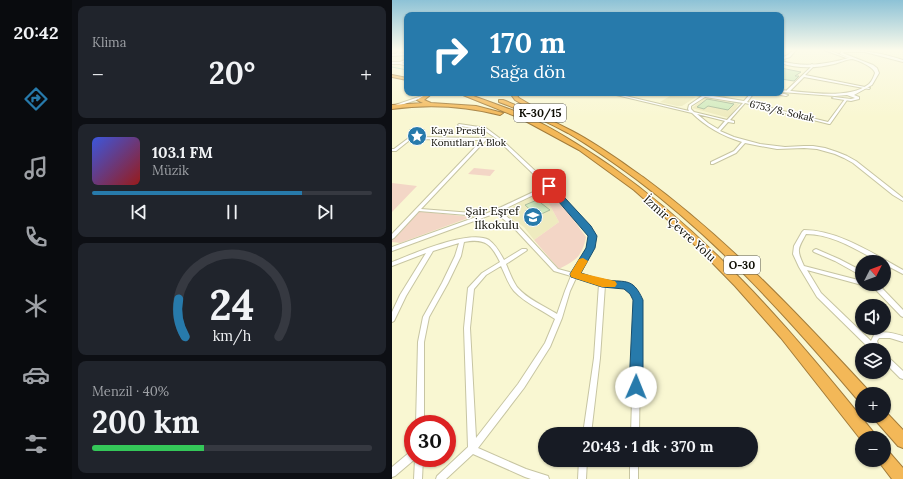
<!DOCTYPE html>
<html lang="tr">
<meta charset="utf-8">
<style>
:root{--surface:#171b24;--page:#20242c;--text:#f1f3f6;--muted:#9ea1a6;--line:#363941;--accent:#277aab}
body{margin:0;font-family:Lora,serif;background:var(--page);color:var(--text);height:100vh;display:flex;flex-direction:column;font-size:15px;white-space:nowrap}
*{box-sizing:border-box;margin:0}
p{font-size:13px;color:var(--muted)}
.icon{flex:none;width:22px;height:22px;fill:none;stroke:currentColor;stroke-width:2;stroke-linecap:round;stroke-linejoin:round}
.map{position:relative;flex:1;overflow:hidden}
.drawer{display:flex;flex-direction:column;gap:6px;padding:6px;background:#0d0f14;width:320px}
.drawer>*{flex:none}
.hud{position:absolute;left:12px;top:12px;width:380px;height:84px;border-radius:8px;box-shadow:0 1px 3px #0004;background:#277aab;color:#fff;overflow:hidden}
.needle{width:26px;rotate:48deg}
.buttons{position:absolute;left:463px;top:255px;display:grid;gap:8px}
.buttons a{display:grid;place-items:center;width:36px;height:36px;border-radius:50%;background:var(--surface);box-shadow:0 1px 3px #0004;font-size:20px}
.speed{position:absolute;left:12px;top:415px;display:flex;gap:8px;font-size:20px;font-weight:700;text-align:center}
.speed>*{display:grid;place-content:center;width:52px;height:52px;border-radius:50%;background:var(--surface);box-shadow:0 1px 3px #0004;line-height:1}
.speed .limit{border:6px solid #d22;background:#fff;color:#111}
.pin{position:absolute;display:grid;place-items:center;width:34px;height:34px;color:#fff;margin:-17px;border-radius:8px;box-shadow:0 2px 6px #0006}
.me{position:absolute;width:44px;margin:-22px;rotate:1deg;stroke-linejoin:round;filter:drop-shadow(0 0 3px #0008)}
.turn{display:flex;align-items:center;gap:14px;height:84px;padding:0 20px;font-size:18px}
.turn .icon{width:52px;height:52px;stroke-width:2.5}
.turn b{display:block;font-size:28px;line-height:34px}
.big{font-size:30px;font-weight:700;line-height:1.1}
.drawer .widget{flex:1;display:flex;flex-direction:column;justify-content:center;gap:6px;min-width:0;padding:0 14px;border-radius:8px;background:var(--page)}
.drawer .dial{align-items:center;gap:0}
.dial svg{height:104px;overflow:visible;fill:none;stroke:var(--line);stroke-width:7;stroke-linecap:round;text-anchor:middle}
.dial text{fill:var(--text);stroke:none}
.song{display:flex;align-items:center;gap:12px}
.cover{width:48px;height:48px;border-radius:6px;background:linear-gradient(135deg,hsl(230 70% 55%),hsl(0 70% 35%))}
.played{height:4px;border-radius:2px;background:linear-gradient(90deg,var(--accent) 75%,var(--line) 75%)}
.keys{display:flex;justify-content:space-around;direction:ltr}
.heat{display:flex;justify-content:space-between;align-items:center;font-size:22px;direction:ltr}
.charge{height:6px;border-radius:3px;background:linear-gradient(90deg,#34c759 40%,var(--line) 0)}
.trip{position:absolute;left:146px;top:427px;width:220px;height:40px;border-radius:20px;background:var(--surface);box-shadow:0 1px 3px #0004;font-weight:700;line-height:40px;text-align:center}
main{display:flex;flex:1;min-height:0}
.menu{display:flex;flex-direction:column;width:72px;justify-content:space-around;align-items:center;background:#090b0e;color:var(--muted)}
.menu .icon{width:28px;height:28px}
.menu .selected{color:var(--accent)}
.menu b{font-size:18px;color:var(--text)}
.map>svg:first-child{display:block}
.built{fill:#eeebbf}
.green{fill:#f3d6c6}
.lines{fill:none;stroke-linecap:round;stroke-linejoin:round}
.stream{stroke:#a6d6ba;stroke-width:1}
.building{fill:#d1eabe;stroke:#acbe9f}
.street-casing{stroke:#c7c5a2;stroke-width:2}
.secondary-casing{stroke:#c7c5a2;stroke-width:2}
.highway-casing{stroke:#a37c3a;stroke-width:2}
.street{fill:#fff;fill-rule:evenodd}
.secondary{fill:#fff;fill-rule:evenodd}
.highway{fill:#f3b858;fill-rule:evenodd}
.route{fill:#277aab;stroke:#194f6f}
.slow{fill:#f59e0b}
.labels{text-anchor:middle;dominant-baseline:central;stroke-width:3;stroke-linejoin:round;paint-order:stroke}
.far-street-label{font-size:10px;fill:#0e0d03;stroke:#fff}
.far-poi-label{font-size:10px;fill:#0e0d03;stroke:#fff;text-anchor:start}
.shield{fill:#fff;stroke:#56564f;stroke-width:1}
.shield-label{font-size:11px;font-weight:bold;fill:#0e0d03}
.poi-label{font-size:12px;fill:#0e0d03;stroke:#fff;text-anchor:end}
.street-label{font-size:12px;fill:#0e0d03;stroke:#fff}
</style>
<main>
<nav class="menu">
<b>20:42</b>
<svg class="icon selected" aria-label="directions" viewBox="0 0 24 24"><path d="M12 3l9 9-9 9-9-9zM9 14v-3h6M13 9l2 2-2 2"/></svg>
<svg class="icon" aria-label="music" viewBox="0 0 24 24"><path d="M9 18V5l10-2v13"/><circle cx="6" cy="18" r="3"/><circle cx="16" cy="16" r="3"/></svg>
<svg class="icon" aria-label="phone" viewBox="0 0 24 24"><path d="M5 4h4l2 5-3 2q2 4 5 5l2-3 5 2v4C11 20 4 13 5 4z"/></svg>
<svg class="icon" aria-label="climate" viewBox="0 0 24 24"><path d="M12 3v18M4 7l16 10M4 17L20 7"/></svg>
<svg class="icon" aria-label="car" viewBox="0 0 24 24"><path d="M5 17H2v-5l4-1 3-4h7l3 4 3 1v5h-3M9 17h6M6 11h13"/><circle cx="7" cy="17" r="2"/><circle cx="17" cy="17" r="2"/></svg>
<svg class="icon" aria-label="filters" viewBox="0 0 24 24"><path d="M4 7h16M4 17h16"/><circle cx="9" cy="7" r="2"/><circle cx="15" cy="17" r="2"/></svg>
</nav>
<section class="drawer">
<div class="widget"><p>Klima</p>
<div class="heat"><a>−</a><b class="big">20°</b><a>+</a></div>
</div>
<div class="widget">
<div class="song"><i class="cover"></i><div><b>103.1 FM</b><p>Müzik</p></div></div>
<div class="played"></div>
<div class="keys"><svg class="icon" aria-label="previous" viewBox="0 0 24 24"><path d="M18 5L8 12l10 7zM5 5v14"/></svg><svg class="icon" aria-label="pause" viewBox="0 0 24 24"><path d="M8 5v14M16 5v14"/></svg><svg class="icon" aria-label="next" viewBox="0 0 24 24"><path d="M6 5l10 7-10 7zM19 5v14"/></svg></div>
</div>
<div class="widget dial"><svg viewBox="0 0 100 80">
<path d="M14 69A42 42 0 1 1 86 69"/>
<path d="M14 69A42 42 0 0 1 9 40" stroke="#277aab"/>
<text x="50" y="56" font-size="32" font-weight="700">24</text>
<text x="50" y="72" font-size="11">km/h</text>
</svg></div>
<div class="widget"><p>Menzil · 40%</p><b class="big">200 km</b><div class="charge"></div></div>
</section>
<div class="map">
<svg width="511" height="479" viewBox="0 0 511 479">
<rect width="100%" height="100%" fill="#f9f7d2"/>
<path class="built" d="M278,96L303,97H304L290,106H285L268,102Z
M314,97L347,104L337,118L300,108Z
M150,191L167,222L142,240L132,227L111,212Z"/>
<path class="green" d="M82,168L103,170L98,176L76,174Z
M0,183L25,186L0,212Z
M154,189L178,215L194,237C190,257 184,260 167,269L142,240L167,222L150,191Z
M26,211L79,217L8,243L0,242V240Z"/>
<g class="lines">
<path class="stream" d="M0,67L15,70
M237,93H240
M274,93L301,94
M337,101L347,103"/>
</g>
<path class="building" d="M389,68L409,72L403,76H407L402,81L389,79Z
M315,99L326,101L342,104L336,110L316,106L312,109L305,107Z
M145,200L158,210L145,216L133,205Z"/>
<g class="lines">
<defs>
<path id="street" d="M432,50H436L459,59H457Z
M15,53V55L0,56V54Z
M15,59V61L10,63L15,64V66L8,64H0V62H8Z
M420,64L422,66L413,75L478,88L477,89L412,77L397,92H395V90L420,66L419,65Z
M216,93H221L297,111L296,109L297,105L310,96L294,93H300L312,95L314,93H317L315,95L352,101L359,93H362L355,102L436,122L453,99H455V100L438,124H437L353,103L338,120L342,121V123L336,122L328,131L342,137L368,144L393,147L412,146H421L433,148L445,152L455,156L464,161L511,198V201L501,195L461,163L452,158L443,154L425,149L412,148L385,149L368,146L353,143L344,153L321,164H319V162L342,151L350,142C331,136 314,127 300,113ZM313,97L351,103L335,120L302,112L299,109V106ZM305,114L333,121L326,129L316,123Z
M342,93H355L354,94L324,96L323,95L324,94Z
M67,124L94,128L110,140L168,194L198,227L203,236C201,251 193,261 186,274L210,281L237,284L244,289L249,300L247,434H239L243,300C236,284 228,287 213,285L208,358L199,434H191L202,358L207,284L184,278L178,291L170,318L158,347L132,388L86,448L134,469L156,476L157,479H139L133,477L81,454L54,479H44L45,476L76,447L72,328L76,288L90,273L108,262C99,244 93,238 72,242L69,256L56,283L37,317L32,342V424H24L26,342L31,317L50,283L63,256L67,243L41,251L14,296L2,321L0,322V312L8,295L34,253L0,266V262C21,254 77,229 97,240C104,245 108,253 112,260L130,249H134L135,250L134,251L114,264C117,271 120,280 125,287C135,299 152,306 165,314L173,291L179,276L162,271L121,227L104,213L0,251V247L87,216L27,211L2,238L0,239V234L90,140L19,139L4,151H0V149H2L18,137L93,138L105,139L92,130L68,126L66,125ZM94,140L108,142L154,186L103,210L93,214L29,209ZM156,188L164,196L194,229L199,236C196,250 188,261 181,273L166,269L125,225L108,211ZM109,266C113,274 116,284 122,291C133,303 150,310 163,319L153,343L126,384L84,438L78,328L82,289L94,275Z
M412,230C446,230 482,254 511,270V274L492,264V262H488C464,250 441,234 414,234C406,249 404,249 412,266L470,281V284H486L511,310V317L509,316L483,289L472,286V285H470L415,270L429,293L479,341L483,333C493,331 501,333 511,336V342L498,338H487L485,341L488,349V350H479L425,297L407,267L401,254L402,246L410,232Z
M424,249L447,259L470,271V276L443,261L422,252L421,251L422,250Z
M492,354L494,355L511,371V379L508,378L492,362Z
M21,451V458H31L30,479H22L23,459L3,476L0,477V467L18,452Z
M187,460H195L194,479H186Z
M238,460H246V479H238Z"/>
<path id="secondary" d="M7,50H10L5,55H3Z
M401,50H404L398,57L389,60V58L396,55Z
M450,50C473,50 489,53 511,60V62L473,52H452L451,53L453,54L481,65L485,68L487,73L480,85L462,95L467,97V99L459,101L440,98L442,97L459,99L463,98L455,95L443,96L389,92V90C414,92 457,100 477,84C480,81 482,76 483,73C482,67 466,60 460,59C456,59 446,63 442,64C425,68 406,69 389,63V61C412,68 435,64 457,58L448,54Z
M39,93H45L0,108V106Z
M377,93H388L396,95L394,96Z"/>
<path id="highway" d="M0,75L15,78V80L0,77Z
M66,93H73C92,100 113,107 132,115C163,129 192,148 220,167C323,240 404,336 482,433L484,438H470V441L389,338L343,286L294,236L242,190L187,150L128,118Z
M118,93H123L127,98L149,111L144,112L123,100Z
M34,94L37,96L32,100L39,103L84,106L111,113L108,115C73,106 36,104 0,109V105L31,103L25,100Z
M107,100H111C134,109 158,119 180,131C205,144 228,161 251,177C334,238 405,313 475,389L477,394H470V401L465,399C397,319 328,242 244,179C222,163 200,147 176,133C154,121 131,111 107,102Z
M492,410L511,430V448L506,446L484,421L482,416H492Z
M492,449L497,452L511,468V479H500L487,462L486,460H492Z"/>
</defs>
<use href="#street" class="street-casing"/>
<use href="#secondary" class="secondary-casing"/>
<use href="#highway" class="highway-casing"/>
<use href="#street" class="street"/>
<use href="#secondary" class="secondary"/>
<use href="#highway" class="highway"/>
</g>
<linearGradient id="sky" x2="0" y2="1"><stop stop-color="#8dc2d6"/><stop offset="0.43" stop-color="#fcfbeb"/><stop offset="1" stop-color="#fcfbeb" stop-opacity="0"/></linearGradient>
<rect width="511" height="117" fill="url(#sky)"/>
<path class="route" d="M157,183L160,184L199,226L205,236L203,248L189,273C196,275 203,278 210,279C232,284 240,275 251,300V387L249,392L244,393L239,392L237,387L241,300L238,294L232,289L210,287L179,277L178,274L194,248L196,236L154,187V184Z"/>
<path class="slow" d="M191,258L196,261L189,273L223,281L225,284L223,287H210L179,277L178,274L187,259Z"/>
<defs>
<symbol id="sight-disc" viewBox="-11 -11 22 22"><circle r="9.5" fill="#277aab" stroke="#fff"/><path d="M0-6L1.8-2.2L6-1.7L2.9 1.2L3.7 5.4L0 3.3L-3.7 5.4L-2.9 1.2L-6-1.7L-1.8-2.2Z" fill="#fff"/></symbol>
<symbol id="school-disc" viewBox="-11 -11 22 22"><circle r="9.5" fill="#277aab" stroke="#fff"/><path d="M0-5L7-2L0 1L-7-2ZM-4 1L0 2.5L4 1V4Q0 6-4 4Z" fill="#fff"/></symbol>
</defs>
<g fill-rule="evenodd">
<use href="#sight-disc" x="14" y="125" width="22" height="22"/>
<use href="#school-disc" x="130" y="206" width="22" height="22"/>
</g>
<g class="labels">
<g class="far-street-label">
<text transform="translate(390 111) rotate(13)">6753/8. Sokak</text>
</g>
<g class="far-poi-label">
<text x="39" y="130">Kaya Prestij<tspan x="39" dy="12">Konutları A Blok</tspan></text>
</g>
<g class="shield">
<rect x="122" y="104" width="52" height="18" rx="3"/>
<rect x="332" y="256" width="36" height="18" rx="3"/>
</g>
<g class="shield-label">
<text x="148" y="113">K-30/15</text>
<text x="350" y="265">O-30</text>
</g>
<g class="poi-label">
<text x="127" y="210">Şair Eşref<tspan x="127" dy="14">İlkokulu</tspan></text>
</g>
<g class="street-label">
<text transform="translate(288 228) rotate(42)">İzmir Çevre Yolu</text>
</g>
</g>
</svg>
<div class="buttons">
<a><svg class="needle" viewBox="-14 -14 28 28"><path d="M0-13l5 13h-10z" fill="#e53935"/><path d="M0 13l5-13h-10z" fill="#9ea1a6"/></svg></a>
<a><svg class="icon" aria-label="sound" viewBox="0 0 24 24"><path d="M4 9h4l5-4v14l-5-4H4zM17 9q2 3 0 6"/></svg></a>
<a><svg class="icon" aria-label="layers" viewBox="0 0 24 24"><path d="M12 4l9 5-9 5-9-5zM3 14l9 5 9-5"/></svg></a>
<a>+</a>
<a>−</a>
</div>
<div class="speed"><div class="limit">30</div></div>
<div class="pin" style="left:157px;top:186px;background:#d93025"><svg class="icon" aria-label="arrive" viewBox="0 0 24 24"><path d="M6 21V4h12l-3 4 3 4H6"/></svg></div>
<svg class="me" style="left:244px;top:387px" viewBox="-20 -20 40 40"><circle r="19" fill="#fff"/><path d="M0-13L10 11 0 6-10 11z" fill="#277aab"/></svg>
<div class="trip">20:43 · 1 dk · 370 m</div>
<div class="hud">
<div class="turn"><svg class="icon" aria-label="right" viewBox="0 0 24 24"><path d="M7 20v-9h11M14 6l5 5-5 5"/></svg><div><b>170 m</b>Sağa dön</div></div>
</div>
</div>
</main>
